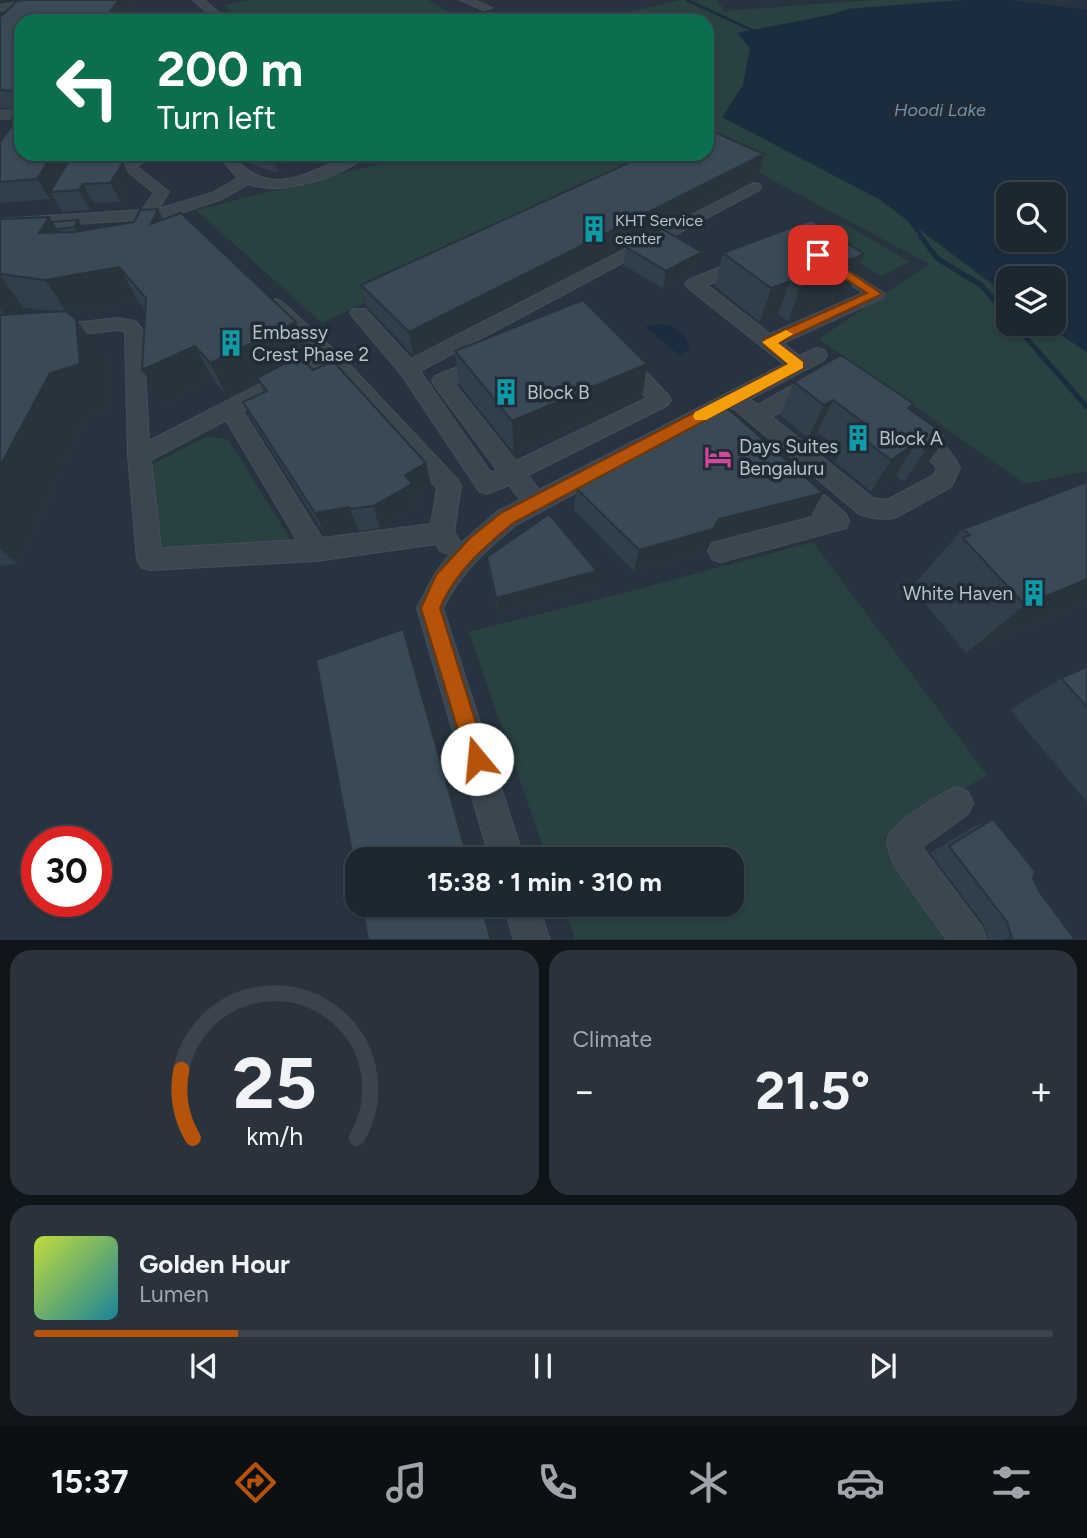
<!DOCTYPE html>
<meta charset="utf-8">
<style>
:root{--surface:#1d2730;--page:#2a333c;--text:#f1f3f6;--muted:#a0a5ab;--line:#3b444c;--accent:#b45309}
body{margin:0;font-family:Figtree,sans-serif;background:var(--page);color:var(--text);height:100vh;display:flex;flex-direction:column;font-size:26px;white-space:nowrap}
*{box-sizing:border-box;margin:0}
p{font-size:23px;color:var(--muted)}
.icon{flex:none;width:38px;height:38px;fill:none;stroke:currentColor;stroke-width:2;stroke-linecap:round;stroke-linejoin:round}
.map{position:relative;height:940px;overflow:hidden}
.details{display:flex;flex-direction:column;gap:10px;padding:10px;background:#10151a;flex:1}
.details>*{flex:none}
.hud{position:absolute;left:14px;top:14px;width:700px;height:147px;border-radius:21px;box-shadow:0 2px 5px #0004,0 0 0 2px var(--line);background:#0b6e4f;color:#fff;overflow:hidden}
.tools{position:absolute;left:996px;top:182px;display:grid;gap:14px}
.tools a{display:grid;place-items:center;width:70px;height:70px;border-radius:14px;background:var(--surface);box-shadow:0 2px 5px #0004,0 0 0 2px var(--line);font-size:35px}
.speed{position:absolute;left:21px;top:826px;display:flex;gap:14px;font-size:35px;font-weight:700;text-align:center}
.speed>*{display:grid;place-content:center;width:91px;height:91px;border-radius:50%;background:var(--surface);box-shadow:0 2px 5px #0004,0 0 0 2px var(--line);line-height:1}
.speed .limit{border:10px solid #d22;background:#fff;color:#111}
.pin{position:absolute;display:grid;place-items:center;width:60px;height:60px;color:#fff;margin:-30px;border-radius:14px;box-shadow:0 4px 10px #0006}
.me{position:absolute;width:77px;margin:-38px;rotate:343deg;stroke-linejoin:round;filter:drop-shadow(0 0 5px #0008)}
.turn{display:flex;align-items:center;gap:24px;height:147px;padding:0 28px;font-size:32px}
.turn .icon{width:91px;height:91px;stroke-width:2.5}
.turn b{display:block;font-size:49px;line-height:60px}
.big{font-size:52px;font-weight:700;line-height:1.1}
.details .card{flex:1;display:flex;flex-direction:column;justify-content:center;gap:10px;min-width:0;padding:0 24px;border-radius:21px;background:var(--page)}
.details .dial{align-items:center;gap:0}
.dial svg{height:182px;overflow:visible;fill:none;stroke:var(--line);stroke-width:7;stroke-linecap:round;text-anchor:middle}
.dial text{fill:var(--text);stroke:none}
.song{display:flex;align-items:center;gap:21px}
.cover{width:84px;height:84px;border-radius:10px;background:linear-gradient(135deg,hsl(70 70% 55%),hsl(190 70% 35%))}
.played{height:7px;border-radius:4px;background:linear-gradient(90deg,var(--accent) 20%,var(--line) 20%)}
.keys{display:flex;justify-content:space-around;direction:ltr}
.heat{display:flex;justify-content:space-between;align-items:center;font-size:38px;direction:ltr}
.details .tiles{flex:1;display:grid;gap:10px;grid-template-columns:1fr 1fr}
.card:last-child{grid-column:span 2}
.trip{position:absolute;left:345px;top:847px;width:399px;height:70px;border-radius:21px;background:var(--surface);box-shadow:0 2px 5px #0004,0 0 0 2px var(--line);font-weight:700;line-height:70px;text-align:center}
.dock{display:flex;height:112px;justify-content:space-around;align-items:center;background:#0c1013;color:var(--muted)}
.dock .icon{width:49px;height:49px}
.dock .on{color:var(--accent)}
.dock b{font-size:32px;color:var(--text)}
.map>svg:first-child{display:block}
.green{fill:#294141}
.water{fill:#1a2c3e;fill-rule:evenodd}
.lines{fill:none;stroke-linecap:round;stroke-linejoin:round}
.stream-far2{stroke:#1a2c3e;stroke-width:2.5}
.stream-far1{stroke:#1a2c3e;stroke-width:3.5}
.stream{stroke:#1a2c3e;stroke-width:5}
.minor-casing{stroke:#454f59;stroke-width:2}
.minor{fill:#3b4650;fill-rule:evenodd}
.wall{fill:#313f4a;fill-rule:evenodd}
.shaded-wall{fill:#28333c}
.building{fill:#394956;stroke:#28333c;stroke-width:2}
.route{fill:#b45309;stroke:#753606;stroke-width:2}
.slow{fill:#f59e0b}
.labels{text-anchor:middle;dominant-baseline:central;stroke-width:7;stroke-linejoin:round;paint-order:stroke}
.far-poi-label{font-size:16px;fill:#b8c1ca;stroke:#202b35;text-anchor:start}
.far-water-label{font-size:18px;font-style:italic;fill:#728fa8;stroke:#202b35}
.poi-label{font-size:19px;fill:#b8c1ca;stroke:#202b35;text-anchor:start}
</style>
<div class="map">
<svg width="1087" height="940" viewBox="0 0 1087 940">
<rect width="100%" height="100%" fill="#273440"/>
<path class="green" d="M251,0H428L464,21H242L224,5Z
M680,0H716L725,11L872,0H964L848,9L830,15L738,33L750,48L743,85L723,117L879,199L1008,296V324H1045L1087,352V471L1025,484L819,339L929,264L707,145V21H589Z
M419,154H685L322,323L196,210Z
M843,223L910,262L881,276L814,235Z
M209,436L229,440L290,539L159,549L149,466Z
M813,542L987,775L884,838L950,939H575L563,905H732V859H547L469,632L620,594Z"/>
<path class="water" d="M964,0H1013L1087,10V352L1045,324H1054V278H1008V296L879,199L722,117L743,85L750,48L737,33L830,15L848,9ZM1008,194H1054V240H1008Z
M656,324C673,324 684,331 690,348L680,356L645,327Z"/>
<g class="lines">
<path class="stream-far2" d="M687,0L758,33"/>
<path class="stream-far1" d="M908,219L923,238"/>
<path class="stream" d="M921,237L938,259L981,285L1008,316
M1014,324L1087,407"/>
<defs>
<path id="minor" d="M33,0H57L0,11V5Z
M193,0H204L228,21H217Z
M460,0H474L492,8L484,10Z
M21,110V118L0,119V111Z
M139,154H160L136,166L169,192L158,209L212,193L238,178L224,162L228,154H245L238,161C266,192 297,179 330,164C336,161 344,156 350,154C355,153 362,154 367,154C346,176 278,197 249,184L222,199L166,218L0,229V219L142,210L154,193L121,166L129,157Z
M754,183L759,184L761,187L759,190L420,371L491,473L497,470L435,386L432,381L435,376L478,359H492L495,364L492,369L455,384L516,461L647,398L617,366L614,361L617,356H631L668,395L671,400L668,405L528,475L539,490L784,364L688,288L685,284L688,280L738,260H750L752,264L750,268L707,285L770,334L863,293L822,266L820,262L822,258L828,257L885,294L882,298L783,343L799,356L817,348L824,350L827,355L824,360L750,399L758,405L805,378H819L822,383L819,388L772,417L873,498L887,500L934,475L937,469C928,454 910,448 902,434L905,428C927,421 951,450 960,468L951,487L897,517C885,521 871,518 859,514L733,408L516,525C487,549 460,573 443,608L524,859H490L417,608L436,572L450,554L440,551L436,544L316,561L150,570L141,567L137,559L128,456L125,332L118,330L0,343V331L118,318L135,321L143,330L149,441L295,366L321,360L266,305L275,299L281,301L344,359L457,479L461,486L454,532L461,543L498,511L520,500L509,485L487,494L479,491L401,374L353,317L350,313L353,309H365L411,359ZM333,372L437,488L431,524L322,538L243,411L307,377ZM226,420L297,540L161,548L151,460Z
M794,473L802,476L846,514L849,521L846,528L721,562L712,559L708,551L712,543L816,516L782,482L786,476Z
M957,787L968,792L973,803L968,814L922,847L982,927L987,940H947L895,867C892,859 887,849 887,840C889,824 942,793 957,787Z
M504,905H538L550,940H514Z"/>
</defs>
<use href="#minor" class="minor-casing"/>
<use href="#minor" class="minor"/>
</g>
<path class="wall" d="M134,4L123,19L124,21H21V154H140L119,159L133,183L121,202L94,203L90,210L63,212L52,195L50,199L0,203V142L12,126L18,109L0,108V17Z
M240,154H300L301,160L278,173L242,161Z
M324,154H343L336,158Z
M764,154L759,175L413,355L367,307L361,285Z
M158,209L163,220L296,322L308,355L301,359L313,370L426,463L431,485L415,495L418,506L380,528L359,531L358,528L325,535L255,425L243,402L264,393L258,381L227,396L213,379L164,403L146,309L138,301L69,313L107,363L112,408L85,417L18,564L0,566V219L49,217L52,222L78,220L82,226L79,232L134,222ZM24,308L55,311L21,314Z
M626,247L698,269L663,289L624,265Z
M723,253L850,287L843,290L838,301L788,322L778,314L760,322L715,286Z
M455,351L647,364L642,397L514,453L459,384Z
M794,382L910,410L947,436L924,468L904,482L895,475L871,491L835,462L841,451L817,432L808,438L780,415Z
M1087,482V601L966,653L915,591L919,586L916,582L963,529Z
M576,488L823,493L811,515L711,540L706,551L634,571L574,510Z
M487,557L595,587L498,613L489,572Z
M1087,667V802L1010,710L1061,678Z
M993,819L1033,878L1039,891L1074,938L1087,940H989L984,925L930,853L973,827Z"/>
<path class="shaded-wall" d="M119,0H132L134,4L123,19L124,21H104V20Z
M53,154H76L50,192L52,195L50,199L37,179Z
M109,154H140L112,160Z
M272,154H300L301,160L278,173Z
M764,154L759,175L413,355L409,332Z
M123,163L133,183L121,202L110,183Z
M83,184L94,203L90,210L79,190Z
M158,209L174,241L151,224Z
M49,217L69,249L39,233Z
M78,220L82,226L78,233L74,227Z
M702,252L698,269L663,289L666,271Z
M864,254L850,287L843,290L838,301L788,322L800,288L844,262Z
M119,267L138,301L68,313L45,280Z
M0,275L24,308L14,327L0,309Z
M790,281L778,314L760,322L771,288Z
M76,319L107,363L112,408L85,417L18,564L0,549V466Z
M296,322L308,355L258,380L257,378L258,381L227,396L210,363Z
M195,346L213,379L164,403L142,370Z
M647,364L642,397L514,453L512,421Z
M833,400L817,432L808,438L824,405Z
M947,436L924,468L904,482L926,450Z
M916,443L895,475L871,491L891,460Z
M426,463L431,485L415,495L418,506L380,528L373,506L405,475Z
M823,493L811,515L711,540L706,551L634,571L639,550L719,519Z
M349,507L358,528L325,535L315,513Z
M597,571L595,587L498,613L496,598Z
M1087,579V601L966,653L1025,605Z
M403,629L413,655L471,859H468Z
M481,905H484L494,940H491Z"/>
<path class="building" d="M23,0H119L104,20L123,19L121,21H21V91L0,90V17L17,1Z
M21,105V154H53L37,179L0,182V142L12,126V116Z
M707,129L764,154L409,332L361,285L648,154H707Z
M73,154H114L123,163L110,183L83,184L79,190L50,192Z
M158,209L151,224L181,213L296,322L210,363L195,346L142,370L146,298L119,267L45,280L0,274V219L49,217L39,233L74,232L134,222L140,210Z
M78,220L74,227L56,229L52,222Z
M811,220L864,254L844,262L852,268L800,288L790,281L771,288L723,253Z
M662,229L702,252L666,271L626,247Z
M583,300L647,364L512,421L455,351Z
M66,311L76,319L80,364L50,373L0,466V315Z
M841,355L914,404L908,408L947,436L926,450L916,443L891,460L852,430L864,423L833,400L824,405L794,382Z
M299,356L313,370L333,361L426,463L405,475L412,484L373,506L351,509L349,507L315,513L243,402L267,391L257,378Z
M725,406L823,493L719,519L713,529L639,550L576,488Z
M1087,482V579L1025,605L963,538L970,535L963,529Z
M549,514L597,571L496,598L487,557Z
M403,629L468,859H357V880L316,660Z
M1087,667V707L1061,678Z
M993,819L1035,871L1033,878L1039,891L1074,938L1087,940H1005L1012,938L1007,922L949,846Z
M362,905H481L491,940H368Z"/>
<path class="route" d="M814,253H822L882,294L778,343L803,362V368L513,523C483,548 455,572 440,608L487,759L484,766L477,770L469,766L421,608L436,575L470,538L501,513L788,364L764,345V339L867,293L814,258Z"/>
<path class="slow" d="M786,330L793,334L778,343L803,362V368L706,420H695L693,416L695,412L788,364L762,342Z"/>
<defs>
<symbol id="building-bare" viewBox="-9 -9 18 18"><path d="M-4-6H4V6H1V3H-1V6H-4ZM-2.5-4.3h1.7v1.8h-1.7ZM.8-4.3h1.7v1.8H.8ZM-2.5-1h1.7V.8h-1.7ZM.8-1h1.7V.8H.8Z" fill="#0f9aa8" stroke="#202b35" stroke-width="2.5" paint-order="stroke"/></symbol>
<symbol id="hotel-bare" viewBox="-9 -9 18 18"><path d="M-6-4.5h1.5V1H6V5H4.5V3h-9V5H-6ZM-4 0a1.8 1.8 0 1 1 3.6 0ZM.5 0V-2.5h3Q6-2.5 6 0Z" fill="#d1479c" stroke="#202b35" stroke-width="2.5" paint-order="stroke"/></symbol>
</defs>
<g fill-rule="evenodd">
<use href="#building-bare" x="575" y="210" width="38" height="38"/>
<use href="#building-bare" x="212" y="324" width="38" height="38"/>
<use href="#building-bare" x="487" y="373" width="38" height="38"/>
<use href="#building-bare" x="839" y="419" width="38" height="38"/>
<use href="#hotel-bare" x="699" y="438" width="38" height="38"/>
<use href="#building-bare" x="1015" y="574" width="38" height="38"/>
</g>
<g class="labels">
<g class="far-poi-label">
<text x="615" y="220">KHT Service<tspan x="615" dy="18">center</tspan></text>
</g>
<g class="far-water-label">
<text x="940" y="110">Hoodi Lake</text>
</g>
<g class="poi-label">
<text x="252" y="332">Embassy<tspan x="252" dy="22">Crest Phase 2</tspan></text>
<text x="527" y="392">Block B</text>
<text x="879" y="438">Block A</text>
<text x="739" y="446">Days Suites<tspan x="739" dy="22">Bengaluru</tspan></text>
<text x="1013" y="593" text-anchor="end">White Haven</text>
</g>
</g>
</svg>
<div class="tools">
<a><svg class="icon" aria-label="search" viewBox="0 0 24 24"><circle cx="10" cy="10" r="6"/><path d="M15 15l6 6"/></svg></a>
<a><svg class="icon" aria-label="layers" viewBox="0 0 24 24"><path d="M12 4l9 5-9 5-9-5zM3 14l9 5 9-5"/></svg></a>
</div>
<div class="speed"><div class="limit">30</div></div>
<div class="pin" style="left:818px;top:255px;background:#d93025"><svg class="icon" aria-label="arrive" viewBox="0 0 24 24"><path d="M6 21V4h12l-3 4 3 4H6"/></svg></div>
<svg class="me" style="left:477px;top:759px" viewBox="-20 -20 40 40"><circle r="19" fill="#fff"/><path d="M0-13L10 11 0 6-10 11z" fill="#b45309"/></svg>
<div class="trip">15:38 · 1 min · 310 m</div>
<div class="hud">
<div class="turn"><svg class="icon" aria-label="left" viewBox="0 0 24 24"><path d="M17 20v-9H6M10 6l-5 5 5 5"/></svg><div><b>200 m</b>Turn left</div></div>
</div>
</div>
<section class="details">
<div class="tiles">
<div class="card dial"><svg viewBox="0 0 100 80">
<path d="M14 69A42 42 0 1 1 86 69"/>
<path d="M14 69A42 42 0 0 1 9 39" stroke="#b45309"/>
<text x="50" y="56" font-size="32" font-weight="700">25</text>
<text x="50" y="72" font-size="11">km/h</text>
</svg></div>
<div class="card"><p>Climate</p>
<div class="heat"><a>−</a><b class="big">21.5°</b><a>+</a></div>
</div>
<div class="card">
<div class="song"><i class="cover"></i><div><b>Golden Hour</b><p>Lumen</p></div></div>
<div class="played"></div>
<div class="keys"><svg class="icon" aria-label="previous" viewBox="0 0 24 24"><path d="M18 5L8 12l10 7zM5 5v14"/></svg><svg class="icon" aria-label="pause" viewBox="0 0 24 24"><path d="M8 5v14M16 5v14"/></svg><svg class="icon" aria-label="next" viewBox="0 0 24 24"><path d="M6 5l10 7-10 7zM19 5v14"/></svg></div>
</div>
</div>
</section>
<nav class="dock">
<b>15:37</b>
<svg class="icon on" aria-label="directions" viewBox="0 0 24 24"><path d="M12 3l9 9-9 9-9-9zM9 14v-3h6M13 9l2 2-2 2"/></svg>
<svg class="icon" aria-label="music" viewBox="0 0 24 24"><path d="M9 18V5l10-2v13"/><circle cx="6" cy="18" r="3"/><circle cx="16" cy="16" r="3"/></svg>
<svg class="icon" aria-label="phone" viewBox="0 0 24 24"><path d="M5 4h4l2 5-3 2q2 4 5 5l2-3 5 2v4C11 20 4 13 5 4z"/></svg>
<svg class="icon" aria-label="climate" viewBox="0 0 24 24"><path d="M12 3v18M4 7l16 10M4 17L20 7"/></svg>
<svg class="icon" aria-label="car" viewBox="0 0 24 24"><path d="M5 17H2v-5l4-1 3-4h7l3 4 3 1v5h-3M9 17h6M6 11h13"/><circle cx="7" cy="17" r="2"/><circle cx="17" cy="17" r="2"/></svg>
<svg class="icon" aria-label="filters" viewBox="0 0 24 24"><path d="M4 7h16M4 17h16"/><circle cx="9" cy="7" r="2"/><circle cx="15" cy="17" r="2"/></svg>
</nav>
